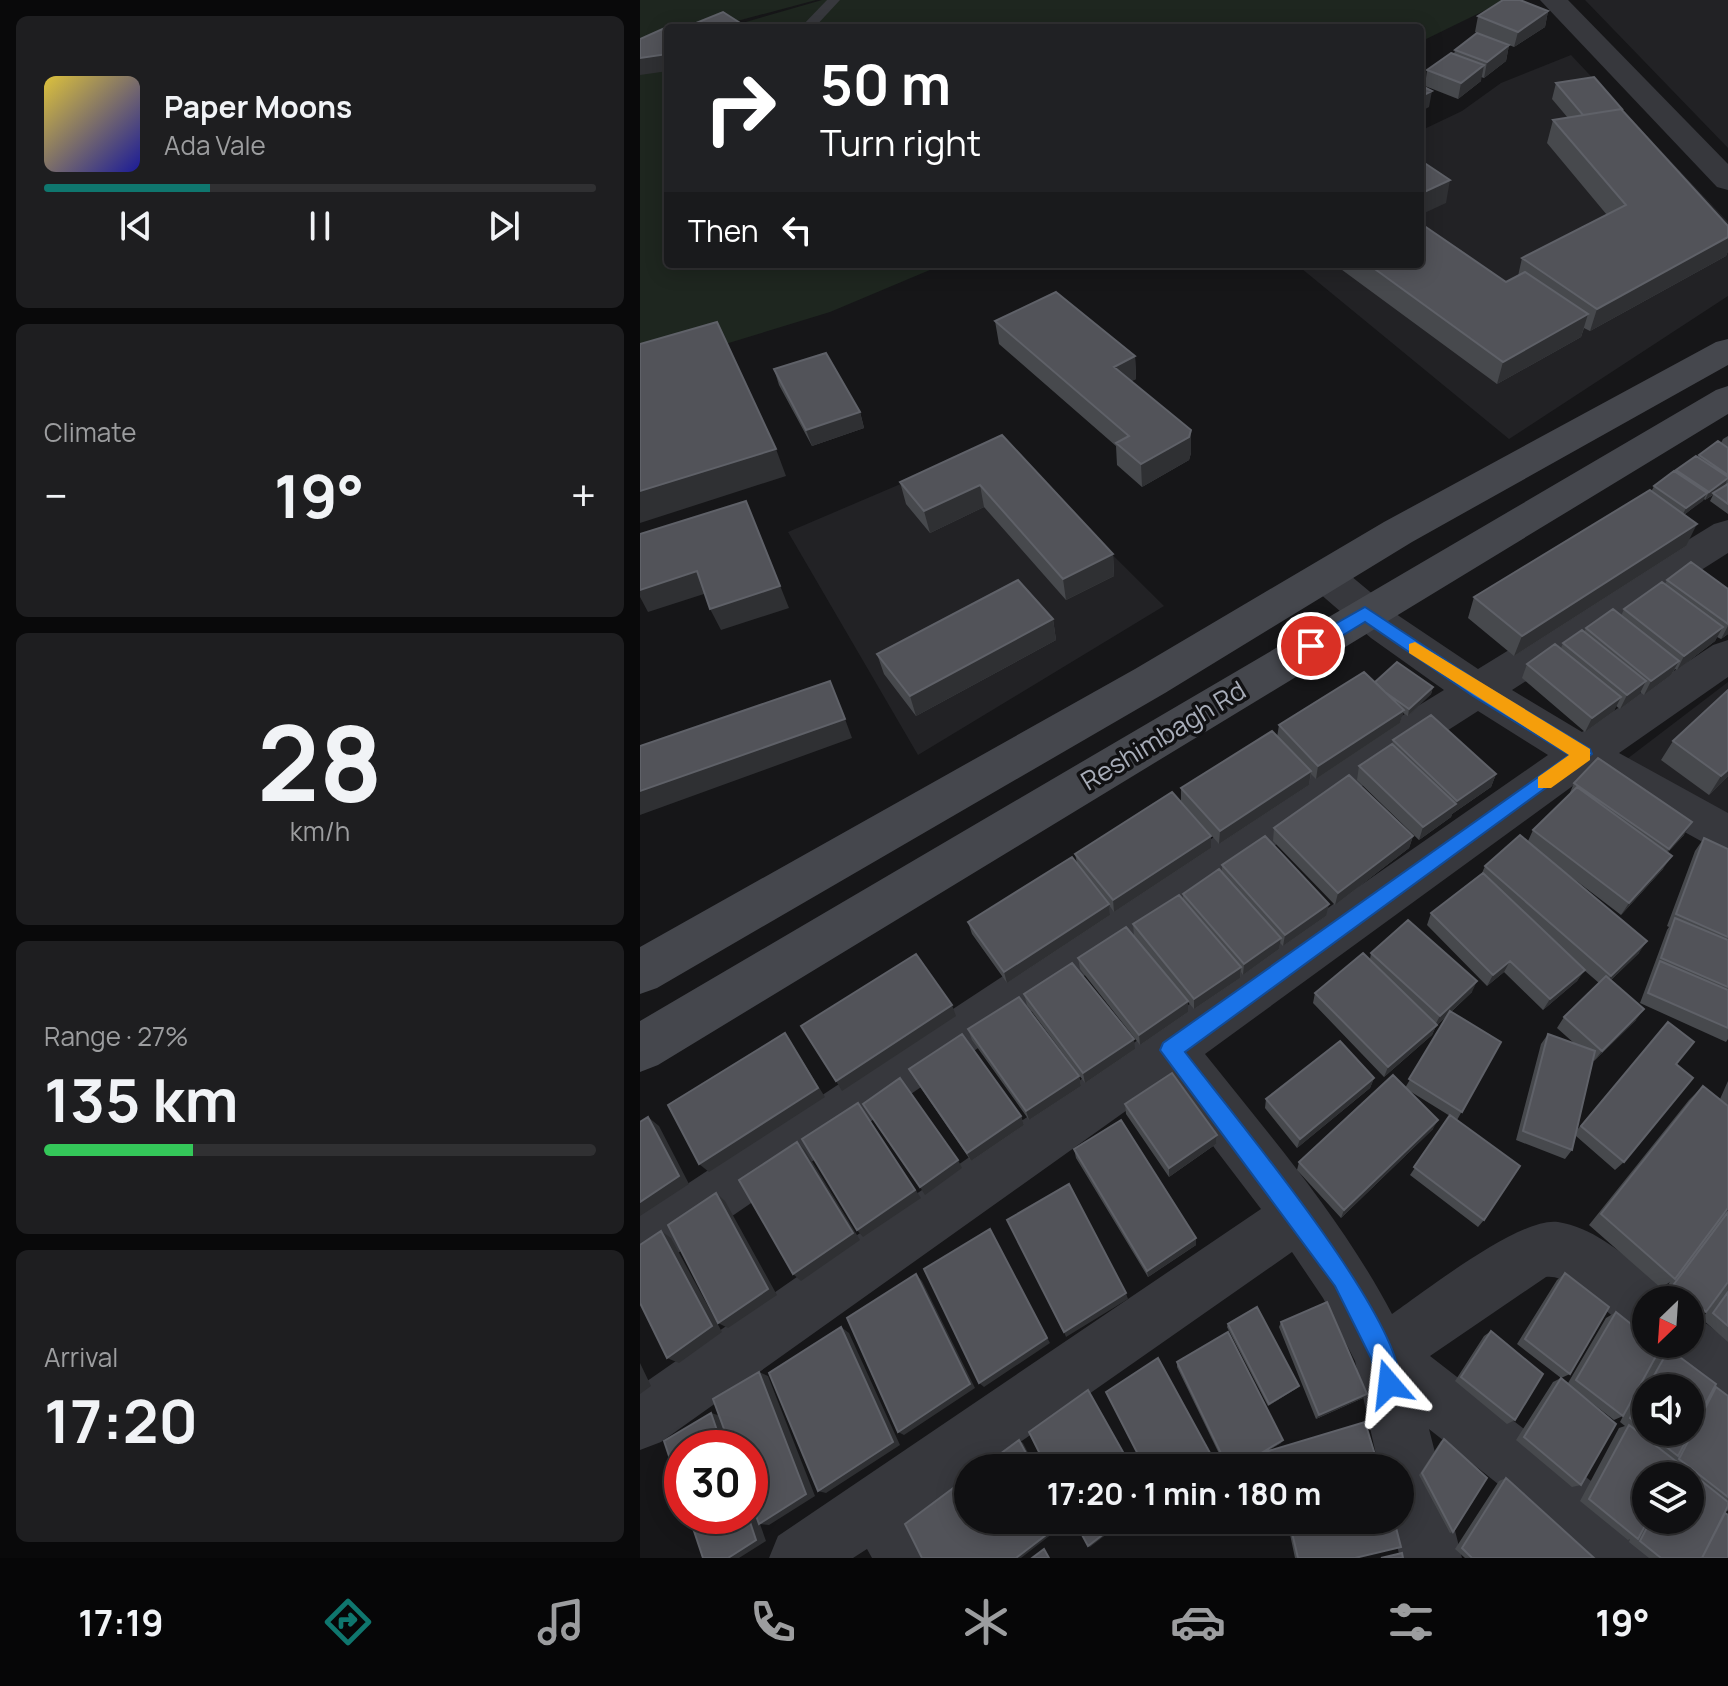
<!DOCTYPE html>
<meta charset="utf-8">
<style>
:root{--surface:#101012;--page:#1e1e20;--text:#f1f3f6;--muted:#9c9d9f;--line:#303032;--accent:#0f766e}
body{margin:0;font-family:Manrope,sans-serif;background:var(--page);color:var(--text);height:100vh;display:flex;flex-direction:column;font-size:30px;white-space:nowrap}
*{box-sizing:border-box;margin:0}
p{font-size:26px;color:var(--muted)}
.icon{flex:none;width:44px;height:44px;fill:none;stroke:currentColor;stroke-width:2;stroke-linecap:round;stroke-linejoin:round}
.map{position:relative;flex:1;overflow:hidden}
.sheet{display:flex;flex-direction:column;gap:16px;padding:16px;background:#09090a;width:640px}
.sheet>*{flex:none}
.banner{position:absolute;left:24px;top:24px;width:760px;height:244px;border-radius:8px;box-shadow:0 4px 20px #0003,0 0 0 2px var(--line);background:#202124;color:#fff;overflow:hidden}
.needle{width:52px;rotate:205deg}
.controls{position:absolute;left:992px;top:1286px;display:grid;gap:16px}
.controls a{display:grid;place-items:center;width:72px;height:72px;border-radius:50%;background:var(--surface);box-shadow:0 4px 20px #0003,0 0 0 2px var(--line);font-size:40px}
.speed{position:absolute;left:24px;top:1430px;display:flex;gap:16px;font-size:40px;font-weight:700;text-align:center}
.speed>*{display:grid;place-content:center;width:104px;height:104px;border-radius:50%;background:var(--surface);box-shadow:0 4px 20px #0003,0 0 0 2px var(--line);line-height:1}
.speed .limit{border:12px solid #d22;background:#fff;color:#111}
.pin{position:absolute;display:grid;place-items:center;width:68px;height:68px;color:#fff;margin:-34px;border:4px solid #fff;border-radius:50%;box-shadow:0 2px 8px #0007}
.me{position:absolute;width:88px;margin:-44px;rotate:343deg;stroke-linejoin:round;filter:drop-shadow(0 0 6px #0008)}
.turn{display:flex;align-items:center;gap:28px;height:168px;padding:0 24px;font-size:36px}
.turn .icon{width:104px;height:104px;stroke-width:2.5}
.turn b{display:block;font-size:56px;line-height:68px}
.then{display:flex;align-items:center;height:76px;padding:0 24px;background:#0003;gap:16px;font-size:30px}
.big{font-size:60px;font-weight:700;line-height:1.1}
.sheet .card{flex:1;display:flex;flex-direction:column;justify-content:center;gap:12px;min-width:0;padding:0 28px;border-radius:12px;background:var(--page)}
.sheet .dial{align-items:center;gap:0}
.dial b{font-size:104px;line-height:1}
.song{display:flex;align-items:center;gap:24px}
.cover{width:96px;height:96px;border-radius:12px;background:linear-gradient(135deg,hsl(50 70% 55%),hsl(240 70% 35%))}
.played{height:8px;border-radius:4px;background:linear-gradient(90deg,var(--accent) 30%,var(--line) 30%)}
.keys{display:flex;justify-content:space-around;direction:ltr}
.heat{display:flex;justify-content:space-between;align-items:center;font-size:44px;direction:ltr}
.charge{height:12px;border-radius:6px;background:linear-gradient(90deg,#34c759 27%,var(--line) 0)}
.trip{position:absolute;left:314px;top:1454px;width:460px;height:80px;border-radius:40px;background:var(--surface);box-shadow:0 4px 20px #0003,0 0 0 2px var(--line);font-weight:700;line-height:80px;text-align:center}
.menu{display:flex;height:128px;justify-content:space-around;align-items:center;background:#060607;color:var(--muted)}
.menu .icon{width:56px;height:56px}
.menu .active{color:var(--accent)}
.menu b{font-size:36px;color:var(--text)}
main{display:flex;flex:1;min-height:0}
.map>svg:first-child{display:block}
.built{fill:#222225}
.green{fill:#1e261f}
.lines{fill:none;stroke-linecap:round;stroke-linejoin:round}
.service{fill:#37383d;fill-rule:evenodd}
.minor{fill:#37383d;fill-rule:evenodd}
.tertiary{fill:#37383d;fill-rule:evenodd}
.secondary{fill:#45474d;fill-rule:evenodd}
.wall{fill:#47494d;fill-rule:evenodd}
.shaded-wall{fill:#2f3033}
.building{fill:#525359;stroke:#5f6168;stroke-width:2}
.route{fill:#1a73e8;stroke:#114b97;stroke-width:2}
.slow{fill:#f59e0b}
.labels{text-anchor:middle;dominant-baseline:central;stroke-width:7;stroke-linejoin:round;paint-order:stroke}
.street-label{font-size:26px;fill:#a8adb9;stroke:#111113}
</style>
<main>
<section class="sheet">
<div class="card">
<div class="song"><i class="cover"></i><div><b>Paper Moons</b><p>Ada Vale</p></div></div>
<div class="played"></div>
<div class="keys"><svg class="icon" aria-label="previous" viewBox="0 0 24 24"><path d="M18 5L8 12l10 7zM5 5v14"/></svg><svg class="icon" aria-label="pause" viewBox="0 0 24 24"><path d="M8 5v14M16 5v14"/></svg><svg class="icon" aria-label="next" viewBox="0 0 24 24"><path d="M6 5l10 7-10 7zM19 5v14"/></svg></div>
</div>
<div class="card"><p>Climate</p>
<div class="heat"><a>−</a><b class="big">19°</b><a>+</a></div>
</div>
<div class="card dial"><b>28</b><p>km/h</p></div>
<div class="card"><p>Range · 27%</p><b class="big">135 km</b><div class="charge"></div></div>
<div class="card"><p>Arrival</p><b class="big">17:20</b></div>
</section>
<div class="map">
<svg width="1088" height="1558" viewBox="0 0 1088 1558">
<rect width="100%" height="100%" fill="#161618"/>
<path class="built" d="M945,0H1088V148Z
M931,55L1088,222V296L869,439L656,264H780V131L822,111L861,83Z
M359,442L524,606L278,755L148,532Z
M1088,682V821L987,759Z"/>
<path class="green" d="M0,0H176L71,28H28L0,46Z
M182,0H866L780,42V28H85Z
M28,43V264H304L190,312L0,370V51Z"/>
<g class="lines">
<path class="service" d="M187,0H200L174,28H160Z"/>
<path class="minor" d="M1088,520V553L872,690L942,732L1073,645L1088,640V677L979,753L1088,813V856L945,777L565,1054C632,1138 702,1219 752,1314C784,1292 881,1216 918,1222C961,1229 994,1264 1026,1291L1030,1300H1006V1339C975,1326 935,1273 906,1277L790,1356L1022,1536L1031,1558H951L789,1429L822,1558H760L751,1520H760V1468H739L715,1361L683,1298L652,1252L343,1468H328V1478L276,1515L297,1558H232L227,1549L213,1558H129L138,1536L621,1209L525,1083L21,1442L0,1450V1386L908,755L838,711L741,773L19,1266L0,1274V1215L711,747L804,690L731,638L671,586L665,576L671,566L685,561L699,566L759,616L838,669L1074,524Z
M1050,1317L1067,1324L1088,1340V1406C1058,1394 1031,1374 1018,1344H1050Z"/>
<path class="tertiary" d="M900,0H928L1088,164V190L1077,187Z"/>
<path class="secondary" d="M1088,339V365L772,542L525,693L17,988L0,994V947L495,669L744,522L1076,342Z
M1088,386V414L18,1065L0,1072V1021L1076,390Z"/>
</g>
<path class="wall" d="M908,11L905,27L874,47L869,45L866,61L844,78L841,77V81L818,99L785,86L787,70L814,54L815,50L851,38L835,32L838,16Z
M916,83L982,110L1088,226V251L1086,256L950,331L944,328L941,337L857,384L694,264H780L866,282L878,276L882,258L967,215L907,143L913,120L928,118L912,99Z
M355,321L495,356L496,379L491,381L551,430V453L549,460L502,487L477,465L476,446L359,344Z
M134,369L220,412L224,428L172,446L139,385Z
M362,435L473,554L474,576L426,600L344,507L290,533L266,504L260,482Z
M1088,436V514L1070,501L1073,495L1065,500L1064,499L1044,515L1046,546L874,656L828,618L834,597L1011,492L1014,486L1058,457L1059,455L1081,443L1083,439Z
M1027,580L1088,589V634L1081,639L1077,637L1075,641L1037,670L1035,669L1031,675L1004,695L1000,692L999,695L980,709L976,706L974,711L945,732L882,678L887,664L921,648L923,643L944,632L946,628L981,616L984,609L1025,584Z
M413,619L416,640L276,716L244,674L237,654Z
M735,682L793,687L791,694L768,716L763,713L760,723L676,779L671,774L669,785L579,844L541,801V788L637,737L639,725Z
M1088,690V776L1069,795L1021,760L1033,741Z
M753,740L856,774L851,787L812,814L811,817L779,840L717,780L719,766L752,744Z
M934,783L1044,835L1027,853L1023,869L981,915L917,866L999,953L971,980L996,1020L954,1061L953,1060L937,1130L1028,1022L1036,1064L984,1162L975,1170L936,1136L932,1150L925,1159L876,1140L901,1044L908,1034L935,1044L917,1028L924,1017L959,983L944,970L937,981L903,1010L864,972L847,986L787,925L791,913L842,873L845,866L888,841L893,830L929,795Z
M634,828L773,836L769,848L695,905L633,841Z
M571,836V848L474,912L469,905L470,915L367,983L332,934L328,922L437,863L435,854Z
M1064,838L1088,849V1039L1086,1042L1000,1003L1027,930L1029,927L1027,926L1055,851Z
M582,865L686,916L643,946L640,943L639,949L603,975L601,972L600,978L554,1009L548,1002V1012L500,1045L440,969L438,958L494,936L493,924L543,900V894L582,872Z
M731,953L832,992L811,1012L861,1042L817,1120L844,1220L838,1227L770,1175L810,1116L768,1090L793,1129L701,1218L657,1170L659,1162L765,1088L808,1015L796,1026L792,1035L744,1077L673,1003L675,993L730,959Z
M384,994L495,1049L445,1083L387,1005Z
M328,1029L439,1076L441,1086L389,1120L332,1040Z
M269,1069L381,1116L384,1125L331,1161L274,1078Z
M734,1078L730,1088L657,1148L625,1108L626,1099Z
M1088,1081V1208L1083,1215L1088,1211V1282L1066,1312L1055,1318L1050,1313V1300H1035L1024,1290L1030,1282L1021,1288L949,1225L1049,1100L1063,1086L1080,1099Z
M485,1104L577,1135L576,1144L529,1177L486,1114Z
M434,1149L556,1238V1245L508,1277L436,1158Z
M925,1273L930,1374L921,1378L877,1344L917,1280Z
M1088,1282V1342L1062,1319Z
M976,1312L1018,1354L1029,1349L1074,1388L1076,1387L1088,1396V1511L1086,1510L1085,1513L1088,1558H1009L989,1542L990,1539L988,1540L940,1501L979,1428L985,1426L980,1422L983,1416L974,1420L943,1396L941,1485L932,1487L876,1440L913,1382L921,1378L928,1383L966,1318ZM1006,1388L1050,1432H1006ZM1006,1476H1050V1520H1006Z
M641,1322L723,1398L676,1419L639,1327Z
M588,1324L657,1388L628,1406L587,1327Z
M851,1331L875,1420L867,1424L815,1381L844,1336Z
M537,1362L641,1443L626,1452L739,1468H627L624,1455L625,1452L599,1468H586L537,1367Z
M804,1439L813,1532L810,1533L779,1475L801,1441Z
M866,1478L954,1558H825L815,1549L859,1481Z
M647,1520H754L715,1558H655Z"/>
<path class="shaded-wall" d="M908,11L905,27L874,47L878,32Z
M869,45L866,61L844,78L847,62Z
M28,54V71L0,75V58Z
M844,65L841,81L818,99L821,83Z
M792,91L789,107L780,112V97Z
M810,180L806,203L780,215V194Z
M1088,237V251L1086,256L950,331L957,309Z
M948,314L941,337L857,384L863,362Z
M495,356L496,379L475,390L474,367Z
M220,412L224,428L172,446L166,430Z
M551,430V453L549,460L502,487L501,464Z
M136,449L146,476L0,523V491Z
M1088,478L1085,486L1065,500L1069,492Z
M340,485L344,507L290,533L284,511Z
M1067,493L1063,501L1042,516L1046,508Z
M115,523L149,608L81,630L70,609Z
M1057,524L1046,546L874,656L882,636Z
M473,554L474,576L426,600L423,579Z
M57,571L67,593L8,612L0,597V590Z
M413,619L416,640L276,716L270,696Z
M1088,626V634L1081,639Z
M1083,627L1075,641L1037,670L1044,656Z
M1039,661L1031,675L1004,695L1011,681Z
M1006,681L999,695L980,709L987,695Z
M793,687L791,694L768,716L769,709Z
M981,697L974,711L945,732L952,718Z
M764,710L760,723L676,779L678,766Z
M205,719L212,738L0,815V791Z
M1088,770V776L1069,795L1081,776Z
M671,771L669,785L579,844L580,831Z
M856,774L851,787L812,814L817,801Z
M816,804L811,817L779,840L783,827Z
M1052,822L1044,835L1020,861L1029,849Z
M571,836V848L474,912L473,900Z
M773,836L769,848L695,905L698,893Z
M1032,856L1023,869L981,915L989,903Z
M469,904L470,915L367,983L364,972Z
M689,904L686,916L643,946L645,935Z
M641,938L639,949L603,975L604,964Z
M1007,941L999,953L964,987L971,976Z
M870,961L864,972L847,986L853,975Z
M601,967L600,978L554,1009V999Z
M945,970L937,981L903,1010L910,999Z
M837,981L832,992L796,1026L792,1035L744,1077L748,1067L795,1025L800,1016Z
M548,1001V1012L500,1045L499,1035Z
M312,1005L316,1016L202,1091L196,1081Z
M1004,1009L996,1020L954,1061L962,1051Z
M145,1033L185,1097L69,1172L59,1164Z
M494,1039L495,1049L445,1083L443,1073Z
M439,1076L441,1086L389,1120L386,1111Z
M734,1078L730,1088L657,1148L660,1139Z
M218,1103L281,1198L223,1237L217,1230Z
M381,1116L384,1125L331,1161L327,1153Z
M8,1117L19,1126L49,1184L0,1216V1202Z
M798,1120L793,1129L701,1218L704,1210Z
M577,1135L576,1144L529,1177V1168Z
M157,1142L165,1150L220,1240L161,1281L153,1274Z
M318,1160L322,1168L285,1195L280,1187Z
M76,1193L85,1201L137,1295L88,1328L78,1323Z
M21,1231L31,1238L82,1332L39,1363L27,1358Z
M354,1236L410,1343L344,1387L339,1383Z
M556,1238V1245L508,1277L507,1271Z
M276,1274L282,1281L335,1388L264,1435L258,1432Z
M486,1293L488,1299L426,1337L424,1332Z
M201,1327L209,1333L260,1445L186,1493L178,1491Z
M0,1363L11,1386L0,1394Z
M119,1372L128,1376L175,1496L129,1525L120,1524L126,1541L99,1558H88L108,1516H110V1497Z
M659,1386L657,1388L628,1406L629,1404Z
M727,1394L723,1398L676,1419L679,1415Z
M71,1413L81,1416L92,1448H83Z
M379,1440L383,1443L396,1468H394Z
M643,1440L641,1443L599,1468H596Z
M570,1453L569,1456L551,1468H547Z
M423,1520H425L426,1523L381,1558H376Z
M482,1520H485L450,1547L448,1546Z"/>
<path class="building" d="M863,0H880L908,11L878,32L838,16Z
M83,12L108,28H55L51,25Z
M29,26L33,28H28V54L0,58V39Z
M837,33L869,45L847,62L815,50Z
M811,53L844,65L821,83L787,70Z
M954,77L982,109L943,115L916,83Z
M780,85L792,91L780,97Z
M981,109L1088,226V237L957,309L882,258L986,205L913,120Z
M780,160L810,180L780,194Z
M780,223L866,282L885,272L948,314L863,362L728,264H780Z
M416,292L495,356L474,367L551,430L549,437L501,464L476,443L489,436L355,321Z
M77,322L136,449L0,491V344Z
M186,353L220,412L166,430L134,369Z
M362,435L473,554L423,579L340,485L284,511L260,482Z
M1078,441L1088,448V475L1059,455Z
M1056,456L1088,477V478L1069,492L1036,470Z
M1034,471L1067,493L1046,508L1014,486Z
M1088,484V504L1073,493Z
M1010,490L1057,524L882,636L834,597Z
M106,501L140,586L70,609L57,571L0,590V534Z
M1051,562L1088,589V624L1027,580Z
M378,580L413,619L270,696L237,654Z
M1022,582L1083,627L1044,656L984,609Z
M973,609L1039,661L1011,681L946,628Z
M942,630L1006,681L987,695L923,643Z
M915,644L981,697L952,718L887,664Z
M757,662L793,687L769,709L745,692L735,682Z
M724,672L764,710L678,766L639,725Z
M190,681L205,719L0,791V746Z
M1088,690V770L1081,776L1033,741Z
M791,715L856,774L817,801L753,740Z
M632,731L671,771L580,831L541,788Z
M752,744L816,804L783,827L719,766Z
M958,758L1052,822L1029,849L934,783Z
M709,775L773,836L698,893L634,828Z
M937,787L1032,856L989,903L893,830Z
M532,792L571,836L473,900L435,854Z
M880,835L1007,941L971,976L845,866Z
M625,836L689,904L645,935L582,865Z
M1064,838L1088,849V937L1036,914Z
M432,857L469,904L364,972L328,922Z
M579,869L641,938L604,964L543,894Z
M843,873L945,970L910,999L870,961L853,975L791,913Z
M539,895L601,967L554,999L493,924Z
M1035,918L1088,940V987L1021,958Z
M768,920L837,981L800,1016L731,953Z
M486,927L548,1001L499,1035L438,958Z
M723,953L797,1025L748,1067L675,993Z
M276,954L312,1005L196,1081L161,1026Z
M1020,961L1088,990V1028L1008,993Z
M432,963L494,1039L443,1073L384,994Z
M966,976L1004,1009L962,1051L924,1017Z
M379,997L439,1076L386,1111L328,1029Z
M810,1011L861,1042L822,1112L769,1079Z
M1028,1022L1054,1042L1036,1064L1053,1078L984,1162L941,1126Z
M145,1033L178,1088L59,1164L28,1105Z
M322,1034L381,1116L327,1153L269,1069Z
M908,1034L955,1051L932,1150L883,1131Z
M700,1041L734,1078L660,1139L626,1099Z
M532,1073L577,1135L529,1168L485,1104Z
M753,1075L798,1120L704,1210L659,1162Z
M260,1078L318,1160L280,1187L223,1104Z
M1063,1086L1088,1106V1208L1035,1279L961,1214Z
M218,1103L275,1190L217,1230L162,1139Z
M810,1115L880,1166L844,1220L774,1167Z
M8,1117L39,1176L0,1202V1122Z
M481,1120L556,1238L507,1271L434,1149Z
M157,1142L213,1233L153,1274L99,1180Z
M429,1184L486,1293L424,1332L367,1220Z
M76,1193L128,1289L78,1323L28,1225Z
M1088,1212V1282L1066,1312L1034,1284Z
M350,1229L407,1338L339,1383L284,1269Z
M21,1231L72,1326L27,1358L0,1303V1245Z
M925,1273L969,1307L930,1374L885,1339Z
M276,1274L330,1384L258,1432L207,1318Z
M1088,1292V1326L1073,1313Z
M687,1302L727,1394L679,1415L641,1322Z
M617,1307L659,1386L629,1404L588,1324Z
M976,1312L1006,1336V1344H1017L1021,1347L983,1416L936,1380Z
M201,1327L253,1442L178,1491L129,1373Z
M851,1331L903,1374L875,1420L821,1377Z
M588,1332L643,1440L596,1468H588L537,1362Z
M1029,1349L1076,1384L1038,1456L1007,1432H1050V1388H1007Z
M518,1358L570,1453L547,1468H505L466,1392Z
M119,1372L166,1494L119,1524L110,1499V1448H91L73,1399Z
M921,1378L976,1424L941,1485L884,1437Z
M1076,1387L1088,1396V1497L1039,1459Z
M1006,1389V1431L990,1418Z
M448,1390L492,1468H407L389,1432Z
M71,1413L83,1448H42V1495L24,1441Z
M725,1422L739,1468H630L625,1452Z
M989,1425L1037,1462L1030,1476H1006V1520H1008L998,1539L949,1499Z
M804,1439L847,1478L813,1532L782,1473Z
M379,1440L394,1468H341Z
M1040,1464L1088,1502V1506L1062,1558H1021L1000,1541L1011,1520H1050V1476H1034Z
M328,1477V1520H423V1522L376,1558H282L265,1524Z
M866,1478L954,1558H832L822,1548Z
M1085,1513L1088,1515V1558H1062Z
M49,1516H108L116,1540L88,1558H63Z
M434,1520H482L448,1546Z
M649,1520H754L761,1547L715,1558H658Z
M404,1549L409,1558H392Z
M762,1553L763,1558H741Z"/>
<path class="route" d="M725,607L845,686L950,749L952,754L545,1052C584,1104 781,1337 758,1393L749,1396L741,1393L731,1358L695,1286L520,1050L523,1043L929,755L833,696L725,622L677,651H665V641Z"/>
<path class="slow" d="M775,642L950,749V760L911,788H898V777L929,755L769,653V644Z"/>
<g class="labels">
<g class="street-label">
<text transform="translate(523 735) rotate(-31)">Reshimbagh Rd</text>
</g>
</g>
</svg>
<div class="controls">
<a><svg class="needle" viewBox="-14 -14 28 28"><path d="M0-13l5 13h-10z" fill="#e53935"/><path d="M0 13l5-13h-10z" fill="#9c9d9f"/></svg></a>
<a><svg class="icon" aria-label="sound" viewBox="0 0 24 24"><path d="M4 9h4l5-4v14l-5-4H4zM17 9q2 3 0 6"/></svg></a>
<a><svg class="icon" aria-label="layers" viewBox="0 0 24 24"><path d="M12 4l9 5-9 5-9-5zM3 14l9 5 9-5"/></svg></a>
</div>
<div class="speed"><div class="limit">30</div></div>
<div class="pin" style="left:671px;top:646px;background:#d93025"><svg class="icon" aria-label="arrive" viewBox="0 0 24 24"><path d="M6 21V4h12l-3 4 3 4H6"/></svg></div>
<svg class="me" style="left:749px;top:1384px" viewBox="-20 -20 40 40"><path d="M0-17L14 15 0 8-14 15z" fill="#1a73e8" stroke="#fff" stroke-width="4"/></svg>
<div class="trip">17:20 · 1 min · 180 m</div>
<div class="banner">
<div class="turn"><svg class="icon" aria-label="right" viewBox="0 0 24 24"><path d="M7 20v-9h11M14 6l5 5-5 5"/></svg><div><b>50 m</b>Turn right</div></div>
<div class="then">Then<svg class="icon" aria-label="left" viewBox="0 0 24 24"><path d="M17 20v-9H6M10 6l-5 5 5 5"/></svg></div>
</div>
</div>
</main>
<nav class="menu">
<b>17:19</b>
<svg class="icon active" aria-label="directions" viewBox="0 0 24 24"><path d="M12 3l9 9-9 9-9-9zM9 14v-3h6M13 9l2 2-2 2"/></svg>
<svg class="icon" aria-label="music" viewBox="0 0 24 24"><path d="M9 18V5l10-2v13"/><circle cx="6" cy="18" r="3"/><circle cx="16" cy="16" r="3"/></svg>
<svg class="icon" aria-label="phone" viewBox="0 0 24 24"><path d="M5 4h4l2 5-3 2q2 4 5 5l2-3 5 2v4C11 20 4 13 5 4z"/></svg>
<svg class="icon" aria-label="climate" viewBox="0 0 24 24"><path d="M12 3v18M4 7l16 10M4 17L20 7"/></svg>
<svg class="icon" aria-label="car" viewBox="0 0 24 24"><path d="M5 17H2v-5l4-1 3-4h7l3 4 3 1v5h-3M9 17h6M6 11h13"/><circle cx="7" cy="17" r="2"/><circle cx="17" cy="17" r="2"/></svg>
<svg class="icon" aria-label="filters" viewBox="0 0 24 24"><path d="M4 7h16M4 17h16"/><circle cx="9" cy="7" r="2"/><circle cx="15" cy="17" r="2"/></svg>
<b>19°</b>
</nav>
